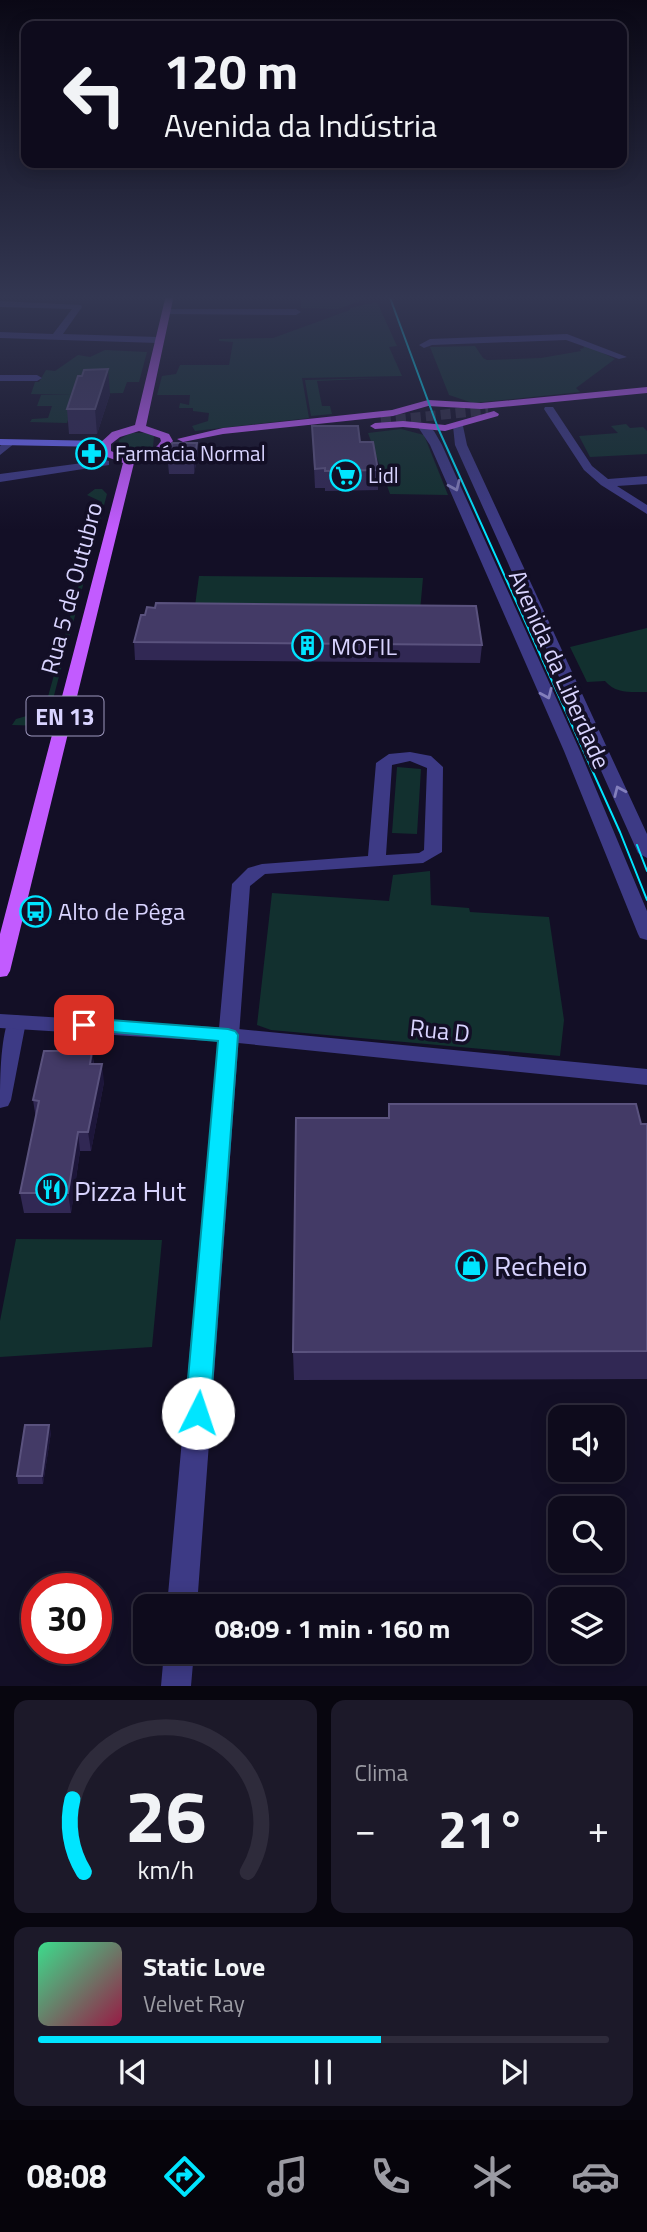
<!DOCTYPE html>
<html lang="pt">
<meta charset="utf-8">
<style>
:root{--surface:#0e0b1c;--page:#1c1929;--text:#f1f3f6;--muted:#9b9ba3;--line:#2e2b3b;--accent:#00e5ff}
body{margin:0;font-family:"Titillium Web",sans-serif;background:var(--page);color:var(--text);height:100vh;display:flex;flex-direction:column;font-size:26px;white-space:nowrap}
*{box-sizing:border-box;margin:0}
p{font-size:23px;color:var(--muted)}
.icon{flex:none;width:38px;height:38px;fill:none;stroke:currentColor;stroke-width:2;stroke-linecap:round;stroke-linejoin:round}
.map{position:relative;height:1686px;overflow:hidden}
.drawer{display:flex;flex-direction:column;gap:14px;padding:14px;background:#08060f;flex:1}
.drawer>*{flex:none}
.banner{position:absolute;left:21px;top:21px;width:606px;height:147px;border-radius:14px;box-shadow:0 4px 18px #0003,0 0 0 2px var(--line);background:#0e0b1c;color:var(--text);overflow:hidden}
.tools{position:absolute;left:548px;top:1405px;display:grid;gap:14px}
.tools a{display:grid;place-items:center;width:77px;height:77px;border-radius:14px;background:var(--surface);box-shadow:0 4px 18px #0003,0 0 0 2px var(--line);font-size:35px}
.speed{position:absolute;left:21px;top:1573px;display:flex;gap:14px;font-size:35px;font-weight:700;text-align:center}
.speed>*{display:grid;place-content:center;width:91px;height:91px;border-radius:50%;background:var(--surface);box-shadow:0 4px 18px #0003,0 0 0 2px var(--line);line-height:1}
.speed .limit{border:10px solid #d22;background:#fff;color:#111}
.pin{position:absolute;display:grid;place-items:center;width:60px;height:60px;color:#fff;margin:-30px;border-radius:14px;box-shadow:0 4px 10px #0006}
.me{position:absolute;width:77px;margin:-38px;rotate:4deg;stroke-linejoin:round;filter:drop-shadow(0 0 5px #0008)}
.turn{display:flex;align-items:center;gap:24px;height:147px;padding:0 28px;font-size:32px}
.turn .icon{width:91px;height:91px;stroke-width:2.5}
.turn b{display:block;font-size:49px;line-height:60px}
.big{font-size:52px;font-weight:700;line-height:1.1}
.drawer .widget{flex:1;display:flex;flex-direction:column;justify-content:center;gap:10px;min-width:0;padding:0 24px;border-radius:14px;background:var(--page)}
.drawer .dial{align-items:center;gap:0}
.dial svg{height:182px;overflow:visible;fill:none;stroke:var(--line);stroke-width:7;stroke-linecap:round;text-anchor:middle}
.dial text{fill:var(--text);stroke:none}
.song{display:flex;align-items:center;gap:21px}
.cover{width:84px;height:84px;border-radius:10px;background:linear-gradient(135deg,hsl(150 70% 55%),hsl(340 70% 35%))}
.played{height:7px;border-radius:4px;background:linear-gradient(90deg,var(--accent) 60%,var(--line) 60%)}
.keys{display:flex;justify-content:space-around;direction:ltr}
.heat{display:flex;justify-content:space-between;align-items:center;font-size:38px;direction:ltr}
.drawer .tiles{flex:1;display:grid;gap:14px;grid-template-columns:1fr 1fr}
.widget:last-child{grid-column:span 2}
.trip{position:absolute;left:133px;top:1594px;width:399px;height:70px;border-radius:14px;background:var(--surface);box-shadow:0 4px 18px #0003,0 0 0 2px var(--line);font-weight:700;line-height:70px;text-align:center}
.tab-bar{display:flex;height:112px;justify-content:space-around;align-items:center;background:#06040b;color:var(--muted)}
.tab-bar .icon{width:49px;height:49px}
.tab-bar .selected{color:var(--accent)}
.tab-bar b{font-size:32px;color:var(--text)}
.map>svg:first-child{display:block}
.green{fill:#12302f}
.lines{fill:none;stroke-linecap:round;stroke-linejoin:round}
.primary-tunnel{stroke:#312d47;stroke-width:10;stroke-dasharray:10 5;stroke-linecap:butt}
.minor{fill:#3d3a85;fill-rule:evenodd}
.tertiary{fill:#3d3a85;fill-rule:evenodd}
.secondary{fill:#6f6bff;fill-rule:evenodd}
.primary{fill:#c25bff;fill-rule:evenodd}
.tram{stroke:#00e5ff;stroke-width:2}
.wall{fill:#312854}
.shaded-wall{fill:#1d163a}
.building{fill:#433a66;stroke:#5a527e;stroke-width:2}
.oneway{stroke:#837fbc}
.route{fill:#00e5ff;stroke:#0095a6;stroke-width:2}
.labels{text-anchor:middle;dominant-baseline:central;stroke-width:7;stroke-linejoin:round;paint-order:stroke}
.far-poi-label{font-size:21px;fill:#d9d4ff;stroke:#130f26;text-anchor:start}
.shield{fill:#130f26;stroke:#9e99be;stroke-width:2}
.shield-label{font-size:23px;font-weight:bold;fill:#d9d4ff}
.street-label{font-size:24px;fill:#d9d4ff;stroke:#130f26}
.poi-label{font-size:24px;fill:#d9d4ff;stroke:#130f26;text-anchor:start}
.near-poi-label{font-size:28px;fill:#d9d4ff;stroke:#130f26;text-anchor:start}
</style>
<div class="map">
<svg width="647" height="1686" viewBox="0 0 647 1686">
<rect width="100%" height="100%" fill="#130f26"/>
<path class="green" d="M301,295H374V296L338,309L301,308Z
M377,302L397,346L389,347L402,376L302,378L309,418L195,431L192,426L208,421L209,413L193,411V408H179L180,403L189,405L190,395H157L162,376L176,374L180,365H229L233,342L219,341V339L273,338L350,310V308Z
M583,343L615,359L576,388L580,392L473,403L449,395L430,347L475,346L483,358L487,360L541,358L581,351L580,349L584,348Z
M105,350L147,352L139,382H127L123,393L77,394L67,423L30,422L32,419L48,418L52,406H37L41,395H74L31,394L35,382H39L46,370L55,371L78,355L90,357Z
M383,378L317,381L322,406H330L332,414L311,416L305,380Z
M626,424L630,428L643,427L647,431V454L590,457L579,436L618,433L611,426Z
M401,429L424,435L448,495L390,494L368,433Z
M130,433H148L154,436L153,447L143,454L118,452L119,440Z
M95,489H102L107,494L46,726L12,725L16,719L44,711L102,502L87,495Z
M199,576L423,578L419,622L195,606Z
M647,628V692C631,692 616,694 605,681L587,682L570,647Z
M397,767L421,769L417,834L392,833Z
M430,871L431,905L469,908L470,912L549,917L564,1020L560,1056L271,1030L257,1025L272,893L389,901L393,875Z
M16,1239L162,1240L152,1347L0,1357V1321Z"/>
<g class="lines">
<path class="primary-tunnel" d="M381,421L488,410"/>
<path class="minor" d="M0,301L81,305L82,307L63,334L158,337L163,340L158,343L0,338V332L53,334L72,309L0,307Z
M163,309H296L301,312L296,315L166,314L163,313Z
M567,334L627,357L619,359L566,340L432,345L424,348L419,345L430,339Z
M0,375H37L42,378L37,381H0Z
M545,407H553L592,466L608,479L647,476V484L617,486L647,505V514L601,485L584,470L544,409Z
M5,441L15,443L0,455V446Z
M105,460L109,461V465L0,482V474Z
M410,752L431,756L443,767L442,852L423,863L265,874L250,886L197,1606H167L232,884L248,868L262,864L368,856L376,763L389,754ZM410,761L427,768L424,850L419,853L386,855L392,765Z
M16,1015L23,1017L26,1022L11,1100L8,1106L0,1108C0,1080 0,1042 9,1017Z
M164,1652H194L191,1686H161Z"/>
<path class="tertiary" d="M458,423L463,426L467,445L647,834V858L638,853L455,445L453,426Z
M419,425H427L434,431L442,445L580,751L647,911V940L640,938L638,934L564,751L430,445L418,427Z
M0,1014L228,1028L647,1069V1085L228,1042L0,1028Z"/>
<path class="secondary" d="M0,439L105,441L111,444L105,447L0,445Z"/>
<path class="primary" d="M166,295H174L146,426L169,434L173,441L159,457L134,463L10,971L7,976L0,977V934L123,463L102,455L99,444L112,432L135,425ZM139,431L160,438L161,441C150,458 129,460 111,451V444L120,437Z
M647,387V393L481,409L428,406L393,416L223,434L183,442L177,439L223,428L392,410L428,400L481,403Z
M494,411L499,414L498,416L445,431L403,427L375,429L370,426L375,423L403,421L445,425Z"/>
<path class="tram" d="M389,295L438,428L620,832L647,900
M637,845L647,871"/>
</g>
<path class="wall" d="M110,394L97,434H69L67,409Z
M312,426L360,442L378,470V490L325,491V488H315Z
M197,443L198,453L194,474H169L168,463Z
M134,642L482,645L480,663L135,660Z
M92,1051L94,1064L104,1082L91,1151H80L71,1213H24L20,1193L36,1119L33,1100Z
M389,1104L647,1124V1379L294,1380L293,1352L388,1118Z
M51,1432L43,1484H18L17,1476Z"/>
<path class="shaded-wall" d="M108,369L110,394L97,434L95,409Z
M197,443L198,453L194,474V463Z
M92,1051L94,1070L90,1064Z
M102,1064L104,1082L91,1151L88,1132Z
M78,1132L80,1151L71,1213L68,1193Z
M49,1425L51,1432L43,1484L42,1476Z"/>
<path class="building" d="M108,369L95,409H67L78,376H82L84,370Z
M312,426H358L360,442H373L378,470L325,471V468L315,469Z
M172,443H197L194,463H168Z
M156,603L476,606L482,645L134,642L141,615H145L147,607L155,608Z
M44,1051H92L90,1064H102L88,1132H78L68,1193H20L39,1101L33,1100Z
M389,1104H636L641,1124H647V1351L293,1352L296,1118H389Z
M25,1425H49L42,1476H17Z"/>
<defs><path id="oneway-chevron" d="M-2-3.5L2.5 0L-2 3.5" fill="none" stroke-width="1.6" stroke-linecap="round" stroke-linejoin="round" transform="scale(1.75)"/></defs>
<g class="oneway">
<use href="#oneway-chevron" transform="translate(455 486) rotate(66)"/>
<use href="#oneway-chevron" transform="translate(547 694) rotate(66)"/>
<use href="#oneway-chevron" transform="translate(619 791) rotate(-114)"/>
</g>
<linearGradient id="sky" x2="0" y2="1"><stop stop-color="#0a0815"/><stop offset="0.56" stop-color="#333752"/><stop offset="1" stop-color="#333752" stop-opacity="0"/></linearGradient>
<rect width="647" height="531" fill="url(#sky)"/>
<path class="route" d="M84,1018L228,1029L235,1031L238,1035L210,1413L206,1421L198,1424L189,1421L185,1413L218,1041L78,1029L75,1025L78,1020Z"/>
<defs>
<symbol id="pharmacy-ring" viewBox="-11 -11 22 22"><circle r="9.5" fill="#130f26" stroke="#00e5ff" stroke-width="1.5"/><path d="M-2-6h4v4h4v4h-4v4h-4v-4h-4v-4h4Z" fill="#00e5ff"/></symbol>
<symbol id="supermarket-ring" viewBox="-11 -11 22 22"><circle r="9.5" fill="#130f26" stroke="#00e5ff" stroke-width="1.5"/><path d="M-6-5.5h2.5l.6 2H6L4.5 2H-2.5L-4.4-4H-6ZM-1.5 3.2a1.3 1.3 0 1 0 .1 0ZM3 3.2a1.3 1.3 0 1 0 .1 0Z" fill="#00e5ff"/></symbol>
<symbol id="building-ring" viewBox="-11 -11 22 22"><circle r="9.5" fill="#130f26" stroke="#00e5ff" stroke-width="1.5"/><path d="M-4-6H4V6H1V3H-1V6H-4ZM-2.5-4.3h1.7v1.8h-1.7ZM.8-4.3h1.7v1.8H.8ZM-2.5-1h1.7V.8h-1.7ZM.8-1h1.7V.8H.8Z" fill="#00e5ff"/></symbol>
<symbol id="bus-ring" viewBox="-11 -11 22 22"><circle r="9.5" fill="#130f26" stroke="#00e5ff" stroke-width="1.5"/><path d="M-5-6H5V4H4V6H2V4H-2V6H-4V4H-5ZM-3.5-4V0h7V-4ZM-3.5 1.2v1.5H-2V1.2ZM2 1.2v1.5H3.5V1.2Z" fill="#00e5ff"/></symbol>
<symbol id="restaurant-ring" viewBox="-11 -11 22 22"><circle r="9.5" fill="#130f26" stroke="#00e5ff" stroke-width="1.5"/><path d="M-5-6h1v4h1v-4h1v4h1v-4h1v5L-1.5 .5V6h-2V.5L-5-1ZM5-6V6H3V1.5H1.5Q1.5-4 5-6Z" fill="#00e5ff"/></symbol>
<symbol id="shop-ring" viewBox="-11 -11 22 22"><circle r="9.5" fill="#130f26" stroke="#00e5ff" stroke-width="1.5"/><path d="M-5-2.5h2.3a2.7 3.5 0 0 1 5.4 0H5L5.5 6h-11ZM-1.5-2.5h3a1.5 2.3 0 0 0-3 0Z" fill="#00e5ff"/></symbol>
</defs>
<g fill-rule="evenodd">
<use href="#pharmacy-ring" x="74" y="436" width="35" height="35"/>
<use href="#supermarket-ring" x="328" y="458" width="35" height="35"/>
<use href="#building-ring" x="290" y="628" width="35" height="35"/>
<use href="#bus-ring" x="18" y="894" width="35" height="35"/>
<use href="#restaurant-ring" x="34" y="1172" width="35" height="35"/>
<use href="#shop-ring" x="454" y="1248" width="35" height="35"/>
</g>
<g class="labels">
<g class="far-poi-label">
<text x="115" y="453">Farmácia Normal</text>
<text x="368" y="475">Lidl</text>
</g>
<rect class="shield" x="26.5" y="696.5" width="77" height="39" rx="5"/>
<g class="shield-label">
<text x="65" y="716">EN 13</text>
</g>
<g class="street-label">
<text transform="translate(71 588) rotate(-75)">Rua 5 de Outubro</text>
<text transform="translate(560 669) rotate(66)">Avenida da Liberdade</text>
<text transform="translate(440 1030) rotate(6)">Rua D</text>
</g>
<g class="poi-label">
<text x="331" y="646">MOFIL</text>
<text x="58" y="911">Alto de Pêga</text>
</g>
<g class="near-poi-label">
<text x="74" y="1190">Pizza Hut</text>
<text x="494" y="1265">Recheio</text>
</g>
</g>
</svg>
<div class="tools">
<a><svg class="icon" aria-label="sound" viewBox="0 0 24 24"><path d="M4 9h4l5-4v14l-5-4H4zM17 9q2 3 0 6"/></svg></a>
<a><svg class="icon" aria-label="search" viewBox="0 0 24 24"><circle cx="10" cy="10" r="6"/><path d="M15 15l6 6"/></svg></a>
<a><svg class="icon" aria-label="layers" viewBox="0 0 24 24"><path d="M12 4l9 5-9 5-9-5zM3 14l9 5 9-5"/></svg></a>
</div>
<div class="speed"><div class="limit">30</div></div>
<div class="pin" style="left:84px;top:1025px;background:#d93025"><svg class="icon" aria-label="arrive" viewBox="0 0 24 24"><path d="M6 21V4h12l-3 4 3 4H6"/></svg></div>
<svg class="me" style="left:198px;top:1413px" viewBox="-20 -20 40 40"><circle r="19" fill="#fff"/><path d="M0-13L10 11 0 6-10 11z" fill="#00e5ff"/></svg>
<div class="trip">08:09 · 1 min · 160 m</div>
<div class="banner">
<div class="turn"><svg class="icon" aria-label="left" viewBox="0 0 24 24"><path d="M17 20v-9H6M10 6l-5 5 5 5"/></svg><div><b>120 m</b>Avenida da Indústria</div></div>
</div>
</div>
<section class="drawer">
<div class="tiles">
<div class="widget dial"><svg viewBox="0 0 100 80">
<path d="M14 69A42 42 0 1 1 86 69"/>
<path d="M14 69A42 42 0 0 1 9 37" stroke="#00e5ff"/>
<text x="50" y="56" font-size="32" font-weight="700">26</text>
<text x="50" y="72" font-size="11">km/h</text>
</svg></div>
<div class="widget"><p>Clima</p>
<div class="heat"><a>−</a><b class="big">21°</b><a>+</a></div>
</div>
<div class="widget">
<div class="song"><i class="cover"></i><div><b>Static Love</b><p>Velvet Ray</p></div></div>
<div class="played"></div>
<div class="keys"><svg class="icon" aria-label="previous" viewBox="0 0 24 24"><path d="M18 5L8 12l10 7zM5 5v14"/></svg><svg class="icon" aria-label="pause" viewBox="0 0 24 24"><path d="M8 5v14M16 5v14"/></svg><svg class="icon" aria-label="next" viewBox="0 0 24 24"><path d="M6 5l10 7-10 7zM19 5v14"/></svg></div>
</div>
</div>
</section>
<nav class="tab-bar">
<b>08:08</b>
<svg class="icon selected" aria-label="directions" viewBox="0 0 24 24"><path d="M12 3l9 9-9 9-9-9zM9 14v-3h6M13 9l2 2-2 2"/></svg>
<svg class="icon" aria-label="music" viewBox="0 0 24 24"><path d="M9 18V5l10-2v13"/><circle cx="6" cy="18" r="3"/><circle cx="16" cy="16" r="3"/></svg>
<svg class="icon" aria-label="phone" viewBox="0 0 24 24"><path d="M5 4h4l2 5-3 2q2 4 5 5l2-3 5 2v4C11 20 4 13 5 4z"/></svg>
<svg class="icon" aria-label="climate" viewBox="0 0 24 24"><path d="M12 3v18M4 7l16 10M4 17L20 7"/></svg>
<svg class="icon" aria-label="car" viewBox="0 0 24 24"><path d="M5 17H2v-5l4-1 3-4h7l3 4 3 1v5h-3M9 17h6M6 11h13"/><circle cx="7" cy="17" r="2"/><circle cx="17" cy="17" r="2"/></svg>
</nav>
